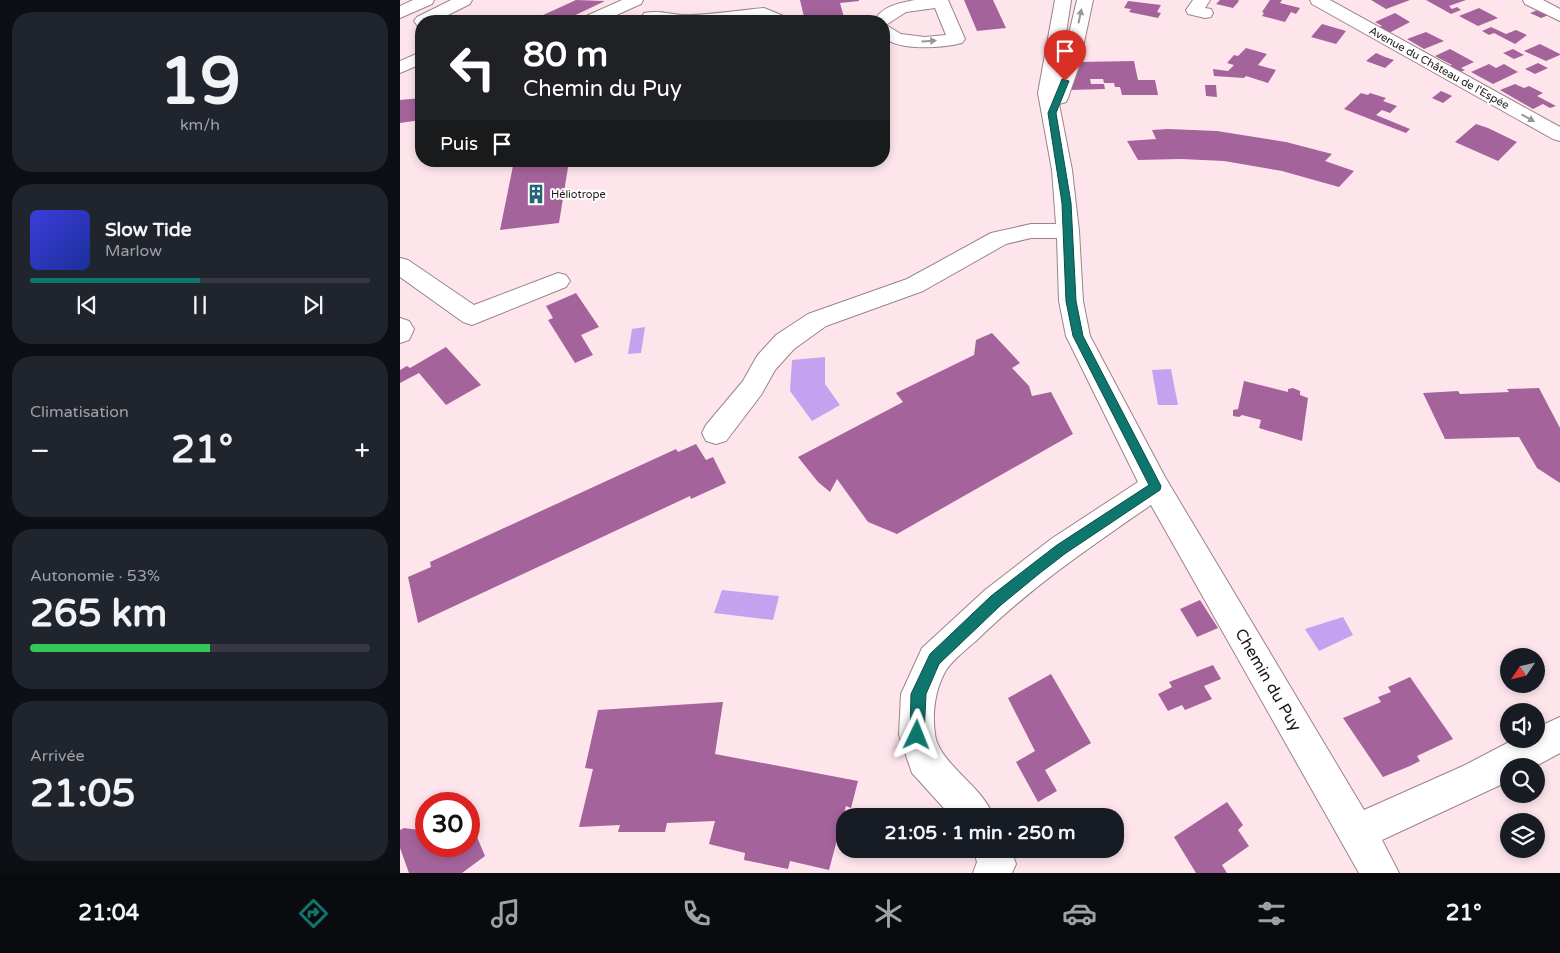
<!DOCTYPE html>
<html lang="fr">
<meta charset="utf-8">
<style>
:root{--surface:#171b24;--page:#20242c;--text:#f1f3f6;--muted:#9ea1a6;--line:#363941;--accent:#0f766e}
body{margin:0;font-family:"Varela Round",sans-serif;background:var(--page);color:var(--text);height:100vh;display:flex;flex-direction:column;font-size:19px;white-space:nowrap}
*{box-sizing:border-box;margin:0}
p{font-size:16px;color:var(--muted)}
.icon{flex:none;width:28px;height:28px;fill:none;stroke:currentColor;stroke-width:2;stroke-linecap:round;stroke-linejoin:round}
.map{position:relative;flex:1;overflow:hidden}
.details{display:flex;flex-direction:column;gap:12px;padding:12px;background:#0d0f14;width:400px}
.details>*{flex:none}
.banner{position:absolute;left:15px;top:15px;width:475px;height:152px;border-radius:20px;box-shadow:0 2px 8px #0003;background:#202124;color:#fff;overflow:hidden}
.needle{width:32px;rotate:235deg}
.fabs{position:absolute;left:1100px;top:648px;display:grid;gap:10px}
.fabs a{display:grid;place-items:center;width:45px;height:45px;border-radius:50%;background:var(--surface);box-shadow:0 2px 8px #0003;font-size:25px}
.speed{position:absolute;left:15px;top:792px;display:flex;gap:10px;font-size:25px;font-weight:700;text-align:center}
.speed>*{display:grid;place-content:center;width:65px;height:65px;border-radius:50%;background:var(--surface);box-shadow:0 2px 8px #0003;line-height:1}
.speed .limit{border:8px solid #d22;background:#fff;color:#111}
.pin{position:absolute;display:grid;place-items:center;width:42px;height:42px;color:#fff;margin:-51px -21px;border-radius:50% 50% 50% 0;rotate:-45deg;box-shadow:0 0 5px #0007}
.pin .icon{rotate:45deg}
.me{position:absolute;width:55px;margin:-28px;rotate:2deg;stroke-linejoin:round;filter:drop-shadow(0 0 4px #0008)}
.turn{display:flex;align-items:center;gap:18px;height:105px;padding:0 25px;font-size:22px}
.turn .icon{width:65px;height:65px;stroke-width:2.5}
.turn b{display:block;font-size:35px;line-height:42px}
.then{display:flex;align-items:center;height:48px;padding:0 25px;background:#0003;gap:10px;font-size:19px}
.big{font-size:38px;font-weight:800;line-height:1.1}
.details .card{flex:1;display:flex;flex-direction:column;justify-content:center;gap:8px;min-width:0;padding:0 18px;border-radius:20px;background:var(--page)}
.details .dial{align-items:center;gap:0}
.dial b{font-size:65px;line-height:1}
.song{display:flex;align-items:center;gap:15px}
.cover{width:60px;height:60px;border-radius:8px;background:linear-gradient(135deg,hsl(240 70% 55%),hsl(230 70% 35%))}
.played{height:5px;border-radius:2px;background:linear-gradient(90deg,var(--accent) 50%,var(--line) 50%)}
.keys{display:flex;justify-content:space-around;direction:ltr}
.heat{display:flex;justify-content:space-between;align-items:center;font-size:28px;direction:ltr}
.charge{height:8px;border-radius:4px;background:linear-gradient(90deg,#34c759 53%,var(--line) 0)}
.trip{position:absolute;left:436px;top:808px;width:288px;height:50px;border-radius:20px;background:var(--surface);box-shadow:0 2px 8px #0003;font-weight:800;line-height:50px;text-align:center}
.dock{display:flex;height:80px;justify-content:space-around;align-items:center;background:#090b0e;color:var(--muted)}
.dock .icon{width:35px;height:35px}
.dock .on{color:var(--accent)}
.dock b{font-size:22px;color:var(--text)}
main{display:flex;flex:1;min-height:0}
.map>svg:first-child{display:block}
.water{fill:#c5a1ef}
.building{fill:#a5639c}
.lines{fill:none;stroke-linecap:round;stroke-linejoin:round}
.minor-casing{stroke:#9a848a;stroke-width:2}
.minor{fill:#fff;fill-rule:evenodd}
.oneway{fill:#9a9697}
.route{fill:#0f766e;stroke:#0a4d48}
.labels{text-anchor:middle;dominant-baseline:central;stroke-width:4;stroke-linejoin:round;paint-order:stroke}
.far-street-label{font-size:11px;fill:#1e1618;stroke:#fff}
.far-poi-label{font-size:11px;fill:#1e1618;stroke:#fff;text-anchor:start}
.near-street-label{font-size:16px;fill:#1e1618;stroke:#fff}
</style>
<main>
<section class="details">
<div class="card dial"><b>19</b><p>km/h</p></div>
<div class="card">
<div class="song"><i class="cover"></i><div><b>Slow Tide</b><p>Marlow</p></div></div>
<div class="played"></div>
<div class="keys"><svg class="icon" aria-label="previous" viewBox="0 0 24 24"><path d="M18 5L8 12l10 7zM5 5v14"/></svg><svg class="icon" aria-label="pause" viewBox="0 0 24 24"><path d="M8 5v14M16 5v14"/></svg><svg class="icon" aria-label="next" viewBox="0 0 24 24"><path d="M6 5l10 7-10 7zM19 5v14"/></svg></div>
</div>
<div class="card"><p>Climatisation</p>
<div class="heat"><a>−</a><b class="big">21°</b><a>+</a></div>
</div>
<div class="card"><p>Autonomie · 53%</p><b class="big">265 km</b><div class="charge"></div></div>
<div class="card"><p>Arrivée</p><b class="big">21:05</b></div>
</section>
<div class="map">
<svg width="1160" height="873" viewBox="0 0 1160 873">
<rect width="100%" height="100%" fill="#fee5ec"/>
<path class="water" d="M245,327L241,353L228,354L232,329Z
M425,357V384L440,405L412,421L390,391L392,360Z
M771,369L778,405H758L752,370Z
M322,590L379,596L373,620L314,613Z
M943,617L953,635L919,651L905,629Z"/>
<path class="building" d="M176,0L205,1L163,21H130Z
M400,0H459V1L440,3L445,21H405Z
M564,0H593L606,28L577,31Z
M820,0H838L839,1L833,8L816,4Z
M870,0H882L880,3L900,8L896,14L891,12L885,22L862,16L864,13L862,12Z
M971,0H1010L986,9Z
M1026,0H1066L1049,6L1052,9L1057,7L1061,10L1051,14Z
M728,1L761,5L757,12L761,13L758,18L729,12L731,9L724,8Z
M1079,8L1098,18L1078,26L1059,16Z
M1138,10L1149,15L1141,18L1130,13Z
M995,13L1010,22L989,33L979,27L982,26L975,22Z
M359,17L368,21H323V20Z
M922,24L946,31L936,44L911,37Z
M1091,27L1106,34L1116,30L1127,35L1115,44L1094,33L1089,35L1082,31Z
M1026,32L1044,41L1024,49L1007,39Z
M1140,44L1160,54V55L1146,61L1124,51Z
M846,48L867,54L858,65L876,70L868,83L846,76L844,78L814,76L813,69L828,71L834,65L827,63L834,55L838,56Z
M1050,49L1074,62L1061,68L1065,70L1058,73L1048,67L1052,65L1035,56Z
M1113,49L1124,55L1114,59L1103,53Z
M976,53L985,57L994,60L985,68L966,61Z
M734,61L738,80H755L758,95H722L720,87H715L714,83H704L703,79H690L691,84H704L705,89L670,90L679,62Z
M1138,63L1148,68L1135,74L1125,69Z
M1089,64L1096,68L1104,64L1118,72L1093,84L1071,72Z
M1115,84L1124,88L1129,86L1143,93L1137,96L1156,106L1150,108L1143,104L1133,109L1100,90Z
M805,85H816L817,97L806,96Z
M1041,91L1048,94L1052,96L1043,103L1032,98Z
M961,93L968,95L970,93L986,98L983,101L997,106L990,113L982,110L976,115L1010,129L1006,133L944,109Z
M21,98V120L0,123V100Z
M1076,124L1088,128L1117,142L1098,161L1055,142Z
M768,129L817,131L886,142L932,154L925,161L954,171L939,187L882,171L824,161L781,159L738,160L727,141L756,139L752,130Z
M114,161H169L159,223L100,230Z
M176,293L199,327L181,335L193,355L175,363L148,320L153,318L146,306Z
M592,333L620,363L612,368L629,386L632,396L651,392L673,434L497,534L468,522L437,479L430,492L418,482L398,457L503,402L496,393L574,355L576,340Z
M46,347L81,385L46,405L19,373L0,383V370L7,366L10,368Z
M844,381L888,392V389L893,388L900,391V395L908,398L902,441L859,428L861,420L842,415L839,417L833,416V410L838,409Z
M1139,388L1160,428V483L1137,468L1119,437L1045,439L1023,393L1058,391L1060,394L1109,392L1107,389Z
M296,444L306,460L313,457L326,483L291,499L290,496L18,623L8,577L31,567L30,562L276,449L278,452Z
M800,600L818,628L797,637L780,609Z
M813,665L821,679L804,686L812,699L785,710L782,705L768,711L758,694L772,687L769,682Z
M651,674L691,743L645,770L657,791L638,802L616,762L635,751L608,698Z
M1010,677L1053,739L1017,756L1020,761L1010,766L983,777L943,718L981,702L978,697L991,692L988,687Z
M323,702L315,754L458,781L451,808L446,806L429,870L390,861L388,869L344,860L345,853L309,844L315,821L267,823L265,832H218L220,825L179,827L193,769L185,768L198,710Z
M58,793L63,804H41Z
M827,802L843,825L838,830L849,846L822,865L827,873H796L774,837Z
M69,818L85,856L62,873H9L0,848V830L4,828L19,830L26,825V846H69Z"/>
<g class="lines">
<defs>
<path id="minor" d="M13,0H34L32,4L0,18V6Z
M51,0H72L70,4L36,21H21V26L17,25L14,21L17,17Z
M222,0H243L241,4L203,21H181L184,17Z
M515,0H548L565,39L562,43C542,48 501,51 484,38V21H474C482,6 499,3 515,0ZM535,8L546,35L525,37L501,34L486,25L506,12Z
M655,0H671L661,67L677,0H693L679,66L668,98L666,102L659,104L672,170L679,231L683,301L690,336L765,477L964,810L1063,766L1115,739H1136V728L1160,717V753L1136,766H1109V781L982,840L999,873H959L751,505C690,547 630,588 577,640C567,649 552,660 545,672C535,690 532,713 535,734C538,763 583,786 593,816H551L512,773L499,735L501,694L522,648L585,590L651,539L738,482L666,336L659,301L657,238H631L606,244L523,291L426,326L394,349L375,370L361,395L326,441L316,444L306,441L302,433L306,425L343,381L357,356L376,335L408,314L507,279L591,233L631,224H656L652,170L638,93Z
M793,0H810L805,8L811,9L813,13L811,17L805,18L788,14L786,10Z
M910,0H930L1160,127V141L1153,139L912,4Z
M1123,0H1143L1160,9V21L1125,4Z
M364,8L386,17L389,21H367L361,18L327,21H247L242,17L244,13C260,10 268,14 282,15C306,16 340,10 364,8Z
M21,52V64L0,73V61Z
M0,258L8,260L74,305L158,273L166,275L170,281L166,287L72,325L63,322L0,277Z
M0,318L9,321L14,329L9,340L0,343Z
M573,849H611L616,864L612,873H573L577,862Z"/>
</defs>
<use href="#minor" class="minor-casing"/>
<use href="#minor" class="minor"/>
</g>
<defs><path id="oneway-solid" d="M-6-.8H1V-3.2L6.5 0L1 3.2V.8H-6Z" transform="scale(1.25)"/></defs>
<g class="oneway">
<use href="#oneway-solid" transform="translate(680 16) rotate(-78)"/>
<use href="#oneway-solid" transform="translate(529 41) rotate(-3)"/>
<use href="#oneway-solid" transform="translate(1128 118) rotate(29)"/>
</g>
<path class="route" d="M662,79L669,81L656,113L671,203L676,301L683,336L761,486L760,490L666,553L640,573L601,605L539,664L526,694L524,735L522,740L517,742L512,740L510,735L511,694L530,654L591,596L631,565L657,545L749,485L673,336L666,301L662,203L648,113Z"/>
<defs>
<symbol id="building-bare" viewBox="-9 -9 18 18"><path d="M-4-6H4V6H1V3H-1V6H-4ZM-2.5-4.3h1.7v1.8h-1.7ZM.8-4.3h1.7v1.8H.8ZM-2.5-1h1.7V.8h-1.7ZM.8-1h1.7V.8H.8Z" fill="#246479" stroke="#fff" stroke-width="2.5" paint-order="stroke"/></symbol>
</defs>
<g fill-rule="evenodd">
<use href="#building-bare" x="122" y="180" width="28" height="28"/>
</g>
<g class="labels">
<g class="far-street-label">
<text transform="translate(1039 68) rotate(29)">Avenue du Château de l'Espée</text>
</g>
<g class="far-poi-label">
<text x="151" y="194">Héliotrope</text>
</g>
<g class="near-street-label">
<text transform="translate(868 680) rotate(60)">Chemin du Puy</text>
</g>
</g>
</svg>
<div class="fabs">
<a><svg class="needle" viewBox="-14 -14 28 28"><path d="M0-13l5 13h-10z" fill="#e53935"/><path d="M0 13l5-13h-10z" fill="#9ea1a6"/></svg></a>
<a><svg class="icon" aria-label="sound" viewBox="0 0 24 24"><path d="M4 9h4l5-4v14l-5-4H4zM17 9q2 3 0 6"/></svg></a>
<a><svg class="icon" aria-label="search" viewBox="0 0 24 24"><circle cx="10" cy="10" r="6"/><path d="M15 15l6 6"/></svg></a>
<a><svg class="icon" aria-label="layers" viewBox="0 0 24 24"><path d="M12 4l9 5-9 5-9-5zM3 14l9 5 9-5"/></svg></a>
</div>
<div class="speed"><div class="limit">30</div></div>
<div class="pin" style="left:665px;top:81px;background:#d93025"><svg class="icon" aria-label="arrive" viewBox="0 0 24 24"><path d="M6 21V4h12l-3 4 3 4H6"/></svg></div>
<svg class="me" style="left:517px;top:735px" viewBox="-20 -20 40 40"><path d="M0-17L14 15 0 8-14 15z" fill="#0f766e" stroke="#fff" stroke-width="4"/></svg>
<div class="trip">21:05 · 1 min · 250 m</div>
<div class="banner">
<div class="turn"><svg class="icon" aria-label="left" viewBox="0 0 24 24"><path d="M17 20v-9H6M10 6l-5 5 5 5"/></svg><div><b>80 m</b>Chemin du Puy</div></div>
<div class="then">Puis<svg class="icon" aria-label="arrive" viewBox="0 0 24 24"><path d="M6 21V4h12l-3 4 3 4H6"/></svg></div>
</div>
</div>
</main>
<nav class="dock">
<b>21:04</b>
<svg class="icon on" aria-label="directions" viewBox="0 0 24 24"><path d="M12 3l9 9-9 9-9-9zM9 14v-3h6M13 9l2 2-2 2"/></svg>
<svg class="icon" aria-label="music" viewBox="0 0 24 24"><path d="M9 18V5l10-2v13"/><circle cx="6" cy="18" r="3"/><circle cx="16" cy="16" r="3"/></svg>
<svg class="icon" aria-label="phone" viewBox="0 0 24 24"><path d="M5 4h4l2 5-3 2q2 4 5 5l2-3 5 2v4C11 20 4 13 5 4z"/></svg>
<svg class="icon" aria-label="climate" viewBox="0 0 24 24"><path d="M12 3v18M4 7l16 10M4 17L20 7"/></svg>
<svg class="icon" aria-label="car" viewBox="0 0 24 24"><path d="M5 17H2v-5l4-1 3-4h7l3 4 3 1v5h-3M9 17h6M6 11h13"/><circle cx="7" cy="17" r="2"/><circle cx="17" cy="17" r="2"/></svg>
<svg class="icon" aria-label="filters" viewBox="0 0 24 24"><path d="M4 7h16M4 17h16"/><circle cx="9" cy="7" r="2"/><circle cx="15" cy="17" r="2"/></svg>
<b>21°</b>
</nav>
